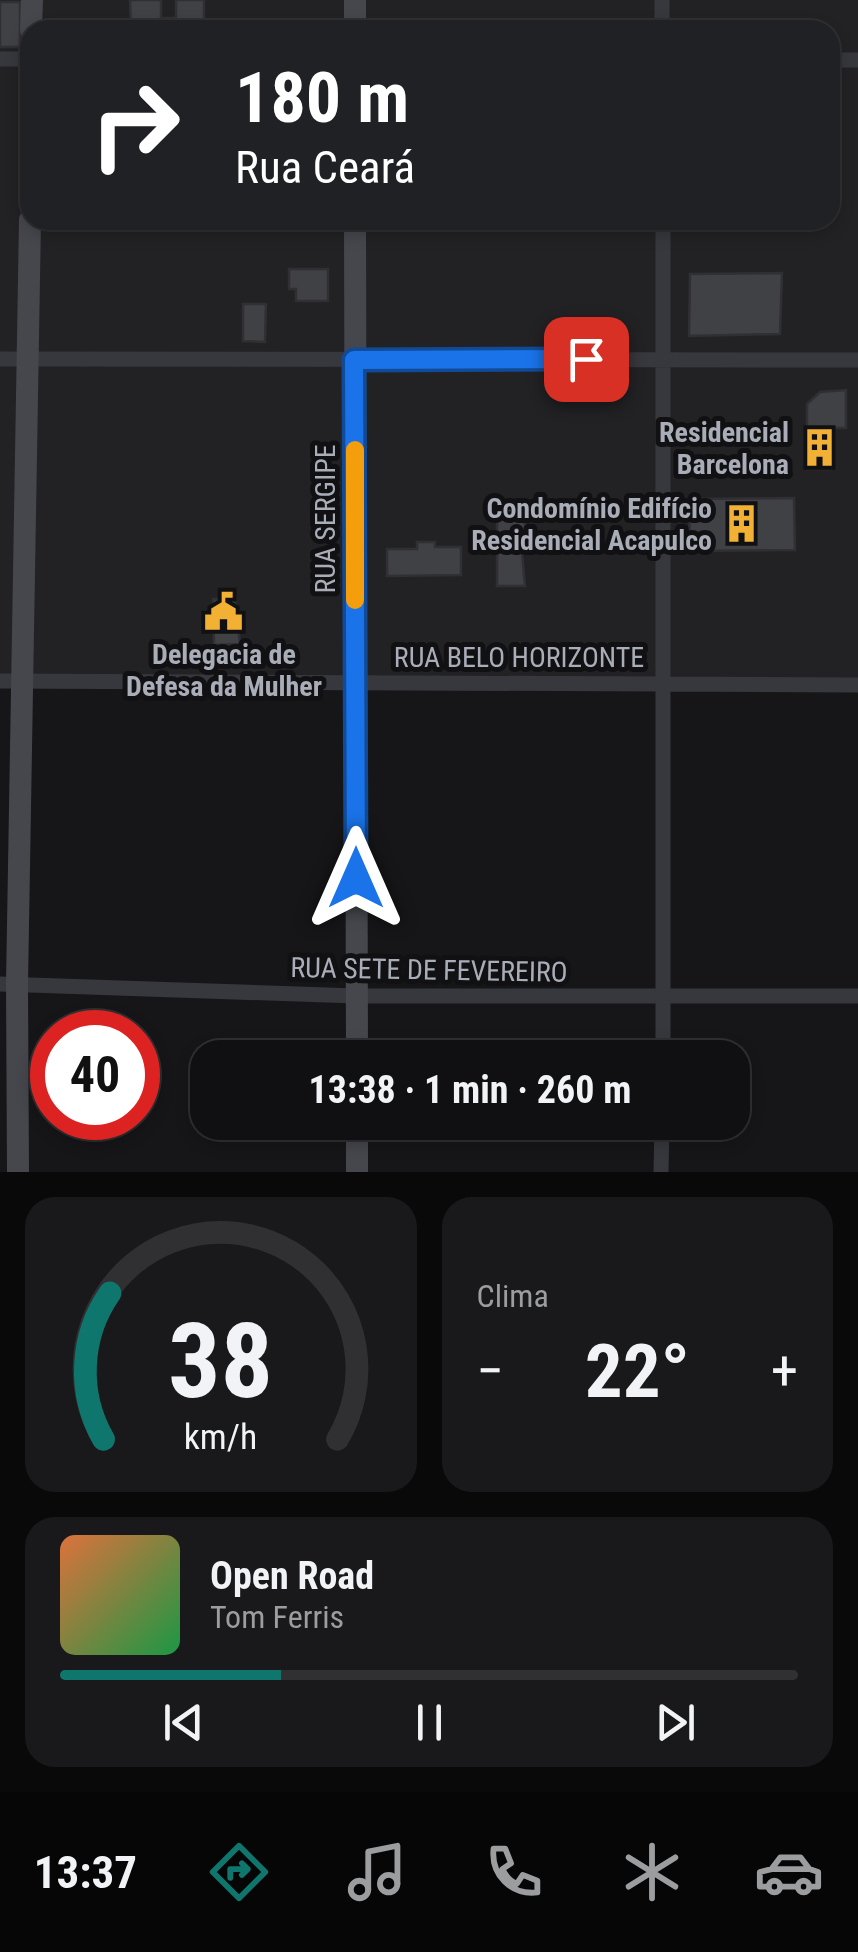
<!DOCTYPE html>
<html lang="pt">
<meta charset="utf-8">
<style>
:root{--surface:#101012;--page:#19191b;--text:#f1f3f6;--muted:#9c9d9f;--line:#303032;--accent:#0f766e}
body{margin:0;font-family:"Roboto Condensed",sans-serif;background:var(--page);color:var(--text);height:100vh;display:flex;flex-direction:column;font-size:38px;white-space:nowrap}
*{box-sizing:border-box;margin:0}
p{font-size:32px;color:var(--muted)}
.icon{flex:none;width:55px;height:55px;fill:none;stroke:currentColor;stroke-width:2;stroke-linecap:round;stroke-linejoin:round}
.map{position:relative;height:1172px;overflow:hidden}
.sheet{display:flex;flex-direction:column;gap:25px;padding:25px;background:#09090a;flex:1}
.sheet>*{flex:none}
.banner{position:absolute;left:20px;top:20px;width:820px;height:210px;border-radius:30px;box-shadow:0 5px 15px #0003,0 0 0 2px var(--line);background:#202124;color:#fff;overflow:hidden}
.speed{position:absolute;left:30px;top:1010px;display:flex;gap:20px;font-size:50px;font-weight:700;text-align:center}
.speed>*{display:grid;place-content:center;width:130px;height:130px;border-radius:50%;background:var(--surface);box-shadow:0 5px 15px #0003,0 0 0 2px var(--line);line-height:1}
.speed .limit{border:15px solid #d22;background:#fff;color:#111}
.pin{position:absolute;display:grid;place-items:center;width:85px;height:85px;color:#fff;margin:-42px;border-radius:20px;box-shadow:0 5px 15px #0006}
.me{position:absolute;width:110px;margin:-55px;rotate:0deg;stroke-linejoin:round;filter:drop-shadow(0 0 8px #0008)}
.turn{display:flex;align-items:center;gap:35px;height:210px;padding:0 50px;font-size:45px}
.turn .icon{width:130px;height:130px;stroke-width:2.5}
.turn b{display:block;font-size:70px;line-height:85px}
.big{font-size:75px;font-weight:700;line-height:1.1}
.sheet .widget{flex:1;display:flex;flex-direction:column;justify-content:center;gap:15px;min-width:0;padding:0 35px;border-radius:30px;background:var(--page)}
.sheet .dial{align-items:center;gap:0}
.dial svg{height:260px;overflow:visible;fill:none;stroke:var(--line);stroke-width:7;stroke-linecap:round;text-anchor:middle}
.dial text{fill:var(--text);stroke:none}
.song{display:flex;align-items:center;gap:30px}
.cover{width:120px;height:120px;border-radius:15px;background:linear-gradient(135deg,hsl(20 70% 55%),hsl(140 70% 35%))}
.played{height:10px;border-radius:5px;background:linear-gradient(90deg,var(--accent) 30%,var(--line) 30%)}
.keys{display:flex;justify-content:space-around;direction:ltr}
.heat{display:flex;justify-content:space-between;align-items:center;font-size:55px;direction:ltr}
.sheet .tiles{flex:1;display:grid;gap:25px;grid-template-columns:1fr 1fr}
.widget:last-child{grid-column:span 2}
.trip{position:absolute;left:190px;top:1040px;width:560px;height:100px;border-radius:30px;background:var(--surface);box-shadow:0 5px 15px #0003,0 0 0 2px var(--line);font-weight:700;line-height:100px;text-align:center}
.tab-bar{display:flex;height:160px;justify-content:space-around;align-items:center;background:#060607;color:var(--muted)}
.tab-bar .icon{width:70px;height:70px}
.tab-bar .selected{color:var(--accent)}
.tab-bar b{font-size:45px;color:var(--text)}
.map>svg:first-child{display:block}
.built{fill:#222225;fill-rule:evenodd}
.building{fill:#404145;stroke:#303034;stroke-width:2.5}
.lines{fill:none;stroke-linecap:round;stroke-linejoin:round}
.lane{stroke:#37383d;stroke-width:8}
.street{stroke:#37383d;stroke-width:15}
.secondary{stroke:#45474d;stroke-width:22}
.route-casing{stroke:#114b97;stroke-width:25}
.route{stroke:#1a73e8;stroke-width:18}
.slow{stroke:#f59e0b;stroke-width:18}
.labels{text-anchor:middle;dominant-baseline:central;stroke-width:10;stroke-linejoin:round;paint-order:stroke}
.poi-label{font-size:28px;font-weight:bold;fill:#a8adb8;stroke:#111113;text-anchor:end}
.street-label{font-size:28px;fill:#a8adb8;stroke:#111113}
</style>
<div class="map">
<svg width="858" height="1172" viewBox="0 0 858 1172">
<rect width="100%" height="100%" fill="#161618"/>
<path class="built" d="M0,0H858V691L0,687ZM30,30H830V220H30Z"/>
<path class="building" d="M130,0H161V30H131Z
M176,0H204V23H211V30H163V18H176Z
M0,2H20V47H0Z
M289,269H328V301H296V289H289Z
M782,273L780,334L689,336L690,274Z
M243,304H266L265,342L243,341Z
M846,390V428H831V469H807V404L820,392Z
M794,498L795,550L690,551L689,499Z
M497,504H525V530H520L525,586H497Z
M417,542H435V547H461V575L387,576V549H417Z
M213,599H235L240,644L214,645Z"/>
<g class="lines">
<path class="lane" d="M713,220L780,226"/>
<path class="street" d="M662,0V30
M0,59H30
M830,60H858
M663,220V1058
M0,359L858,360
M0,681L858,685
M0,984L356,996H858
M661,1172L662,1122"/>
<path class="secondary" d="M355,0V30
M31,30L32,0
M355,220L357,1058
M357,1122V1172
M18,1172L17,984L30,220"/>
</g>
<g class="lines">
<defs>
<path id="route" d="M356,878L354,360L586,359"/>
</defs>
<use href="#route" class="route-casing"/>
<use href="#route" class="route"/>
<path class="slow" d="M355,450V600"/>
</g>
<defs>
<symbol id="building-bare" viewBox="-9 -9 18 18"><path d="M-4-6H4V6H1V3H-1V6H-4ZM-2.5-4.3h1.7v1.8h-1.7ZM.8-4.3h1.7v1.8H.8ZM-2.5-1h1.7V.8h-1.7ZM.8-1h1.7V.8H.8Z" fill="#f2b134" stroke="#111113" stroke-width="2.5" paint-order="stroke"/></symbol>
<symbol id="civic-bare" viewBox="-9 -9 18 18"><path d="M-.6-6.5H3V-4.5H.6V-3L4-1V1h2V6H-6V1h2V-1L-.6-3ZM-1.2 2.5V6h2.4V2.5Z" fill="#f2b134" stroke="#111113" stroke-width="2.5" paint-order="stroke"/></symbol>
</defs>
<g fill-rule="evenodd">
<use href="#building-bare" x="792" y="420" width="55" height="55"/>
<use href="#building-bare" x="714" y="496" width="55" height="55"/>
<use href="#civic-bare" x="196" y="584" width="55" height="55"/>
</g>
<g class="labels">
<g class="poi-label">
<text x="789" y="432">Residencial<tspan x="789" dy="32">Barcelona</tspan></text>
<text x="712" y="508">Condomínio Edifício<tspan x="712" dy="32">Residencial Acapulco</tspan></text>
<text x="224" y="654" text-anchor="middle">Delegacia de<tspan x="224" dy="32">Defesa da Mulher</tspan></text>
</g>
<g class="street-label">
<text transform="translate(325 519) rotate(-90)">RUA SERGIPE</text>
<text x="519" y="657">RUA BELO HORIZONTE</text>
<text transform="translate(429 970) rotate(1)">RUA SETE DE FEVEREIRO</text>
</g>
</g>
</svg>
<div class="speed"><div class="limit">40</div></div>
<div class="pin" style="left:586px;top:359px;background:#d93025"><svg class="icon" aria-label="arrive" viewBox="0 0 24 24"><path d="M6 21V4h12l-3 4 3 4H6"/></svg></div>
<svg class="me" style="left:356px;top:878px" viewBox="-20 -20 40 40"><path d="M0-17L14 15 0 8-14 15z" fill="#1a73e8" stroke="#fff" stroke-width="4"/></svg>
<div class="trip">13:38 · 1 min · 260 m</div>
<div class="banner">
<div class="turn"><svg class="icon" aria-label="right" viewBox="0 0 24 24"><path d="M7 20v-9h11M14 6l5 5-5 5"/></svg><div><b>180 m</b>Rua Ceará</div></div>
</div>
</div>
<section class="sheet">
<div class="tiles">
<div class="widget dial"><svg viewBox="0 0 100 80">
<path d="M14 69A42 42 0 1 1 86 69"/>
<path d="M14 69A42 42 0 0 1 16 24" stroke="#0f766e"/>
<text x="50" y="56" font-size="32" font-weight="700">38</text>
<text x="50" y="72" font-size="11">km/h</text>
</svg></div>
<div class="widget"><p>Clima</p>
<div class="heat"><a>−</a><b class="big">22°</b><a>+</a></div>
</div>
<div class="widget">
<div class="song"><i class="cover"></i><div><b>Open Road</b><p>Tom Ferris</p></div></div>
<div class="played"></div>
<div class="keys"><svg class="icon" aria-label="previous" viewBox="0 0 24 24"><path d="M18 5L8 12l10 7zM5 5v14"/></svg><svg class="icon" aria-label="pause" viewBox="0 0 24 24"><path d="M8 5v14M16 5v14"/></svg><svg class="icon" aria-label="next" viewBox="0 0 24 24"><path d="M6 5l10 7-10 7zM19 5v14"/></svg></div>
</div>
</div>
</section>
<nav class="tab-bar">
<b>13:37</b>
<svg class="icon selected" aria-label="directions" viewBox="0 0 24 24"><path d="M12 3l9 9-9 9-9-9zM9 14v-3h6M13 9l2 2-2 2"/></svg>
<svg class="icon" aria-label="music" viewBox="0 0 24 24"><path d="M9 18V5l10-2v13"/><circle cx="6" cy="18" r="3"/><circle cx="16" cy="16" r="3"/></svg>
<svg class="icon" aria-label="phone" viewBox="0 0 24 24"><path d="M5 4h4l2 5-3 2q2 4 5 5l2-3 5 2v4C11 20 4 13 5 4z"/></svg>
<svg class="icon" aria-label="climate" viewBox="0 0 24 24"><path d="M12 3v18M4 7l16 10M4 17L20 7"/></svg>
<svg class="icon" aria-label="car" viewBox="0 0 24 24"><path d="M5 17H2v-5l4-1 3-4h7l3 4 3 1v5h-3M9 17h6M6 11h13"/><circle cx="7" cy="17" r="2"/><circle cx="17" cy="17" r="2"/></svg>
</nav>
